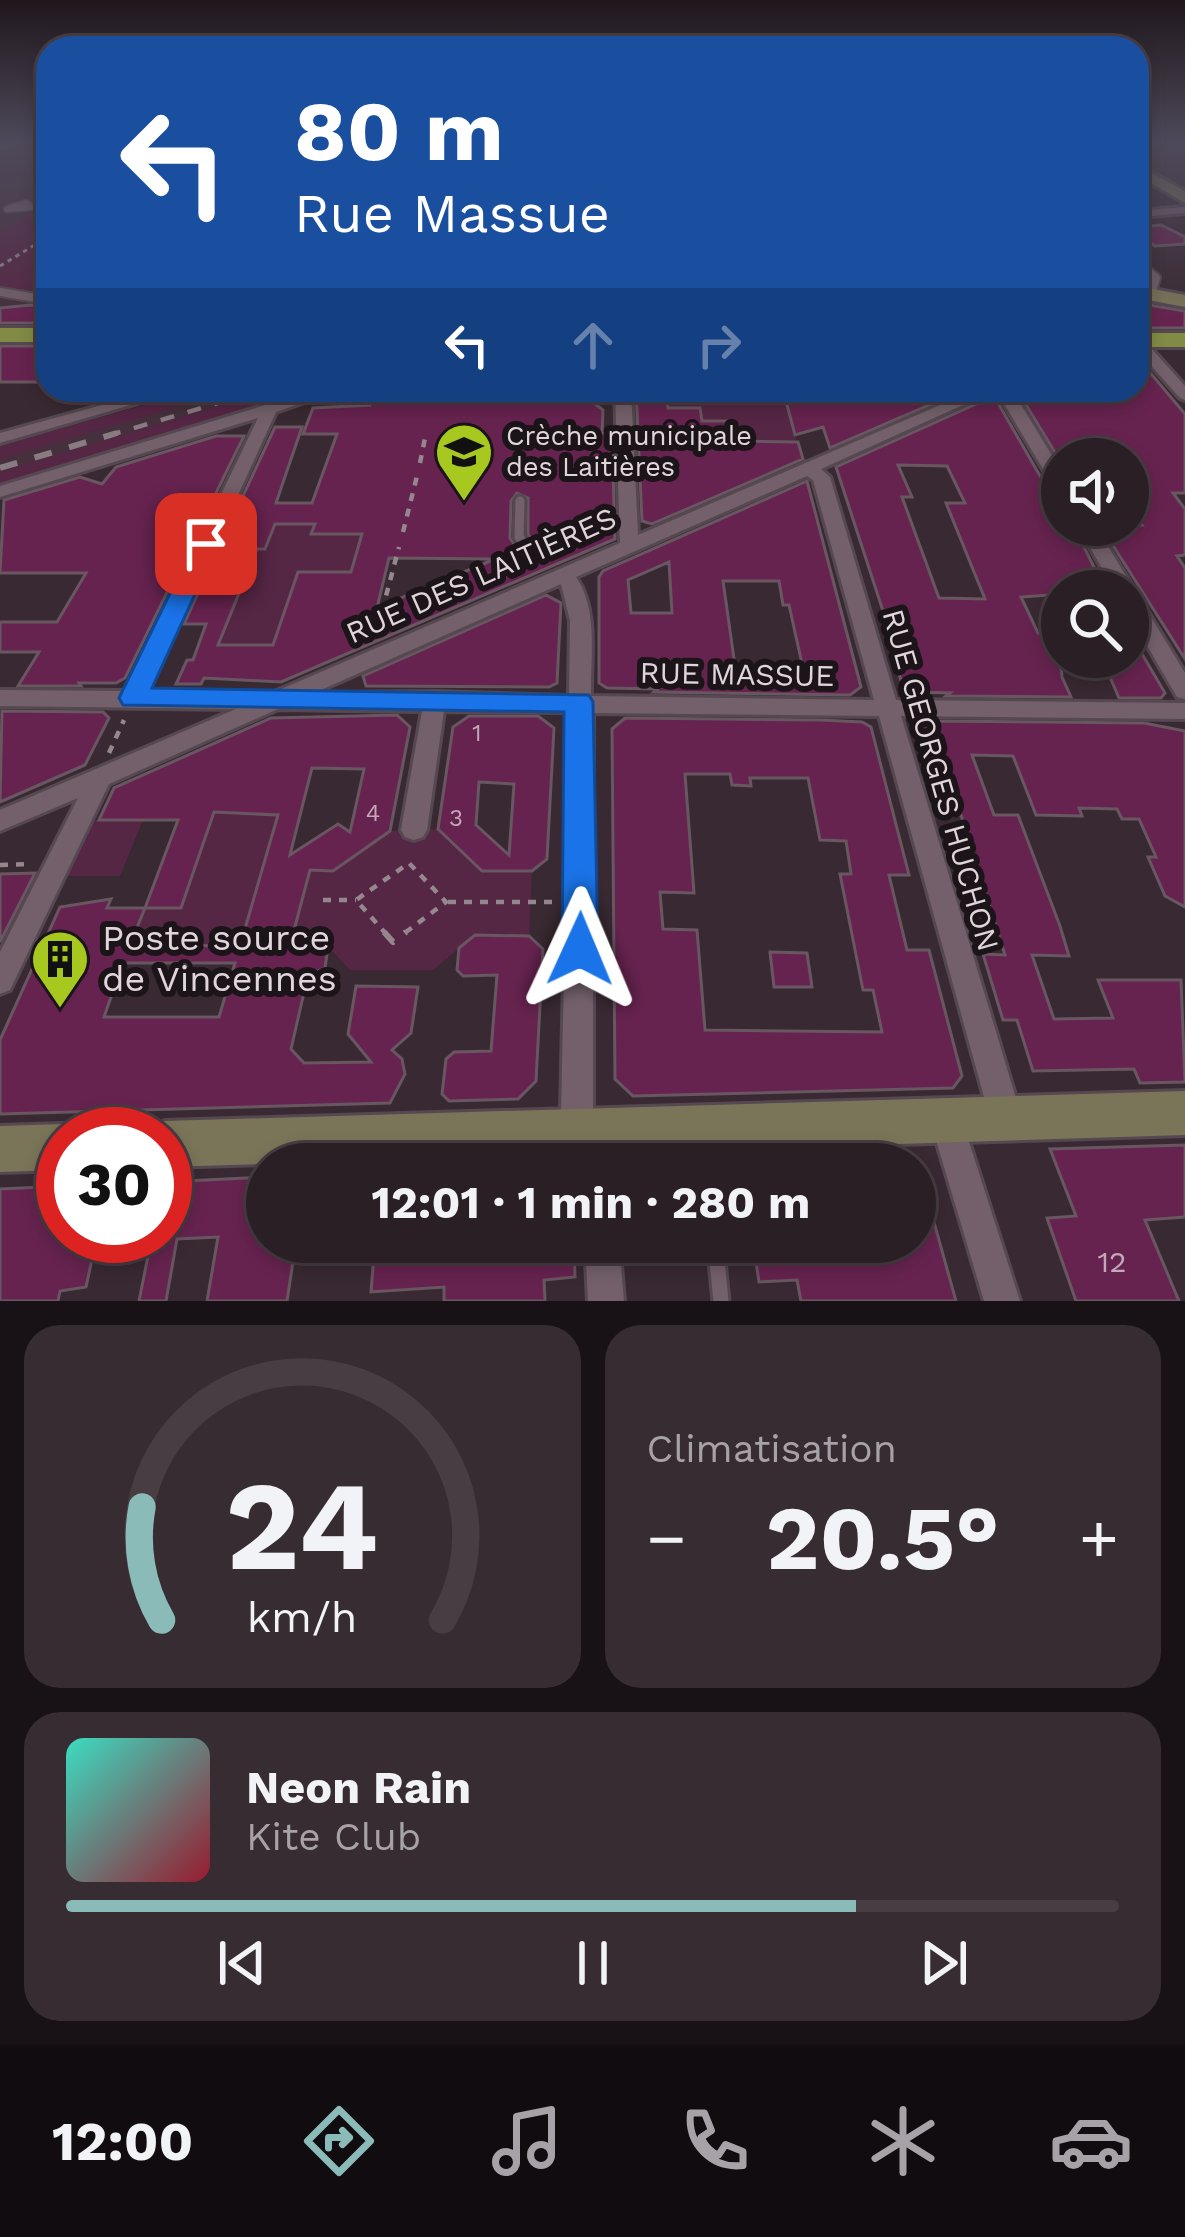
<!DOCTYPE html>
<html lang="fr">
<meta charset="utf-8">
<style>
:root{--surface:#2b1f26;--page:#372c32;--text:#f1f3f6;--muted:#a6a2a7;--line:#473d43;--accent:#8bbbb9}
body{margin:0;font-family:"Work Sans",sans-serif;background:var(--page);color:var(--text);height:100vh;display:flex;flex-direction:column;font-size:45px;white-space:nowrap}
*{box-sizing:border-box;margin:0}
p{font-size:39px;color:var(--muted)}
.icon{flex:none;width:66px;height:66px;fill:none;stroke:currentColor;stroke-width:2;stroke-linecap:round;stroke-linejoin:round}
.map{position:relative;height:1301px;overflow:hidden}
.sheet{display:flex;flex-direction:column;gap:24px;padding:24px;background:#181115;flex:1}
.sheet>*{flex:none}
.banner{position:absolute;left:36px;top:36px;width:1113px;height:366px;border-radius:36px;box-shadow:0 6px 18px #0003,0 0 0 3px var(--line);background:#1a4fa0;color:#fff;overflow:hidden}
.controls{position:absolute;left:1041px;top:438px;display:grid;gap:24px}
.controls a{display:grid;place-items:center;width:108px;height:108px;border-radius:50%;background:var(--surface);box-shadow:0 6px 18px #0003,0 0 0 3px var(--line);font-size:60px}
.speed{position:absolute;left:36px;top:1107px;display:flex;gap:24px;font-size:60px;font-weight:700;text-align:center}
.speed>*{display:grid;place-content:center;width:156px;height:156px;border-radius:50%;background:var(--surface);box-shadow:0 6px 18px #0003,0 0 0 3px var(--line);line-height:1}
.speed .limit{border:18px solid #d22;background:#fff;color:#111}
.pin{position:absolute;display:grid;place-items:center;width:102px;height:102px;color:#fff;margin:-51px;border-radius:24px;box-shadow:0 6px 18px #0006}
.me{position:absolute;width:132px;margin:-66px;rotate:1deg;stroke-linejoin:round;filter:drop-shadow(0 0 9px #0008)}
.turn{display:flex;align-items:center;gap:42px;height:252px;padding:0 60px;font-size:54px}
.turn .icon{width:156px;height:156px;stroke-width:2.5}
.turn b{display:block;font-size:84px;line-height:102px}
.lanes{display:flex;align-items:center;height:114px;padding:0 60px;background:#0003;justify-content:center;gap:60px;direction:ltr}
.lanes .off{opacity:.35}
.big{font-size:90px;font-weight:700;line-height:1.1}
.sheet .widget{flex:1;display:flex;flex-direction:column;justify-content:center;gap:18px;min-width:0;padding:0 42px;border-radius:36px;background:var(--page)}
.sheet .dial{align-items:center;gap:0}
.dial svg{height:312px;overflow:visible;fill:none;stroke:var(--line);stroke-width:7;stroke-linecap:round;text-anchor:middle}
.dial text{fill:var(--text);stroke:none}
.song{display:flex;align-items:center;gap:36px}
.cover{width:144px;height:144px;border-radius:18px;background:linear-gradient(135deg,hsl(170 70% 55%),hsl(350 70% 35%))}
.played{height:12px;border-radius:6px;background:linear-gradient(90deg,var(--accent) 75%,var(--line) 75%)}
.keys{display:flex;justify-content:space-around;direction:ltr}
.heat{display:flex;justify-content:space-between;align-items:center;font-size:66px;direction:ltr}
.sheet .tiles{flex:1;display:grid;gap:24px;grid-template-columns:1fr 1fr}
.widget:last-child{grid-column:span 2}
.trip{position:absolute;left:246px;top:1143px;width:690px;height:120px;border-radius:60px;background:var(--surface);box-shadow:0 6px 18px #0003,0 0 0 3px var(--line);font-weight:700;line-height:120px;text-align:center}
.dock{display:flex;height:192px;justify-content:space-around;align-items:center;background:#110c0f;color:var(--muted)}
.dock .icon{width:84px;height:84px}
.dock .active{color:var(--accent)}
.dock b{font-size:54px;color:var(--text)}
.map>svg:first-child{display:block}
.built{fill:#46303d}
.green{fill:#562645}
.building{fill:#66234f;stroke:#685661;stroke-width:3;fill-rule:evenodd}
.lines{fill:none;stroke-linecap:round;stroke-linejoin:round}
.lane-far3-casing{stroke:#554850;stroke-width:9}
.lane-far2-casing{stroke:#554850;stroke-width:12}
.lane-far1-casing{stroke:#554850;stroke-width:15}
.lane-casing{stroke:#554850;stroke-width:21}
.street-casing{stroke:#554850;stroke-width:6}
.secondary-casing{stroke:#554850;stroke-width:6}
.primary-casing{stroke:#554850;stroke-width:6}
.path-far2{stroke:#94878e;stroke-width:3;stroke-dasharray:4.5 4.5;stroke-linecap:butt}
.path-far1{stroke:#94878e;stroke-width:4.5;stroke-dasharray:8 8;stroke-linecap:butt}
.path{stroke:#94878e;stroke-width:6;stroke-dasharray:14 14;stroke-linecap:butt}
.lane-far3{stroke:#73606b;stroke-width:6}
.lane-far2{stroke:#73606b;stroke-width:8}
.lane-far1{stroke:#73606b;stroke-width:9}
.lane{stroke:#73606b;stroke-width:15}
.street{fill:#73606b;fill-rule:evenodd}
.secondary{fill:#7a7558;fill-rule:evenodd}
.primary{fill:#828b45;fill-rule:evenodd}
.rail-far1{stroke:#897b82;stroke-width:4.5;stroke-dasharray:14 14;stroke-linecap:butt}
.rail{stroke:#897b82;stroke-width:6;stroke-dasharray:18 18;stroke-linecap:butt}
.route{fill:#1a73e8;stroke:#114b97;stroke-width:3}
.labels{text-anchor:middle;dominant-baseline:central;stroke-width:12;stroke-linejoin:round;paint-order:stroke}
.number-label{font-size:24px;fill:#c2a8b8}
.far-poi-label{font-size:27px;fill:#e0d5db;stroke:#1b1418;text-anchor:start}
.street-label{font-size:30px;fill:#e0d5db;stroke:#1b1418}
.near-number-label{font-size:30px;fill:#c2a8b8}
.near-poi-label{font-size:36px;fill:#e0d5db;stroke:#1b1418;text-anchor:start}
</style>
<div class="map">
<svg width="1185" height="1301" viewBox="0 0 1185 1301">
<rect width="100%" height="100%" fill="#392932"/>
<path class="built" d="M0,141H48V320H0Z
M210,390H312L0,484V450Z"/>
<path class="green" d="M48,209V275L31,291L0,289V232L25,214Z
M197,390H234L0,459V446Z
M271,390H312L0,484V472Z
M665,390H783L796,440L762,441L750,458L704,434L700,408H666Z
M275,524L315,525L312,534L369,535L351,572L275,645H218L257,549L265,548Z
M214,812L279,813L240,945H130L145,908L181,907Z
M95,820H143L120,876H55L80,823Z
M438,829L482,871H532L529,936L475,935L433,970H350L317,935L294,934L310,870L333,871L390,831Z"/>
<path class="building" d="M1161,225L1185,237V244L1155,246L1137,234V227Z
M1137,303L1185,311V328H1137V318H1143Z
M30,305L48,308V323H0V308Z
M0,346H48V382H0Z
M1137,357L1185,414V493H1173L1185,509V555L1177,556L1185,568V659L1100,525H1142L1128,504V459H1059L1017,390H1137Z
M375,390H431L428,402L471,403L474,390H587V398L603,410L602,433L612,434L615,539L281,682L204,678L201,684H176L187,660H193L206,624H184L209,569H218L238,524H230L275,427H302L276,503H312L337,434H303L313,408L370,405ZM517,493L528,498V534L541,555L534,564L525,560L510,538L511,501ZM275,524H315L311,534H362L351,572H298L273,645H218L257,549H265ZM389,558L495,559L377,608Z
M636,390H665L668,408H700L702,421H729L733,441L798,442L803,459L652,524L642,521Z
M783,390L854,391L964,390L830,448L823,427L795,435Z
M994,396L1062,514V525H1073L1106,591L1021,597L1038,633H1058L1062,677L1071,697L946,696L950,693L912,692L903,687L895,660H899L836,467ZM898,465L947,466L965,503H946L985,599L939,598L902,497H912Z
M216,436H244L125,678L116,683H79L81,686H18L39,652H0V622H57L86,573H0L4,500L80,477L102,484L116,467Z
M807,481L861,687L850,695L654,692L658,689L607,688L599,683V577L603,571ZM669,562L672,613H631L628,580ZM723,581H779L783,605H789L804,673H736Z
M546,595L561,603L557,683L549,687L366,686L363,676Z
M1128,630L1165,693L1161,698H1119L1107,670H1120L1113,657H1128Z
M2,711L103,712L109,718L85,765L0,802Z
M397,715L410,727L390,831L333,871L310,870L293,934H317L328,947L325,968L308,975L291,1049L304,1063L371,1062L348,1034L356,986L418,987L411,1033L392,1050L402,1059L405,1074L390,1103L0,1114V1040L60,907L111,899L107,908H145L178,820H99L114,788L271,718ZM312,768L364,769L350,832L338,824L290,855ZM214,812L278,815L240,946L130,945L145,908H181ZM123,963H235L219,1017H104Z
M469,716H538L554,728L547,859L532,871H482L438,829L453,727ZM479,782L514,784L509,855L476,825Z
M625,718L820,720L862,722L871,727L909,875H889L907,950H929L962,1076L953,1088L633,1096L615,1079L612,729ZM685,774H730L732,785L751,786L750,778H808L820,840L846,841L851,874H840L863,990H873L882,1032L705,1030L697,930L663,929L660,892L694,893Z
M922,721L1144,723L1185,731V907L1165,896L1148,857H1156L1139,819H1122L1117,809L1079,808L1082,816L1036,815L1013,756L972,755L994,815H1018L1060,926L1069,956L1032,955L1054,1019L1113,1018L1098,980H1181L1185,1082L1140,1083L1134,1069L1033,1071L1017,1020H1003L983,954L1005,955L961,815H941L914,728Z
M35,873L0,942V874Z
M475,935L529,936L543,949L536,1081L518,1099L449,1101L442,1094L446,1059L454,1052L491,1051L497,975L463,976L457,970L459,948Z
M770,952L807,953L812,987H774Z
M1185,1145V1217L1145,1220L1179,1301H1076L1047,1218L1076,1216L1050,1149Z
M920,1172L956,1301H801L797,1280L759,1282L753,1242H915V1173Z
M267,1177V1242H296L287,1301H207L218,1237L177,1239L166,1301H139L152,1236H165V1182Z
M63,1186V1236H97L86,1287L60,1291L58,1301H0V1189Z
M375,1242H574L575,1277L544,1280L545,1301H444V1287L371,1292Z"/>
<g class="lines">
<defs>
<path id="lane-far3" d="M0,147L15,141
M26,203L31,207L7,209Z
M1137,262L1146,270"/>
<path id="lane-far2" d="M1143,267L1156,278L1151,294
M0,292L48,300"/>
<path id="lane-far1" d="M520,501L519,537L532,555"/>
<path id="lane" d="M704,1137L707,1164
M715,1242L721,1301"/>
<path id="street" d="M1185,207V213L1137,217V211Z
M1137,337L1142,338L1185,386V400L1180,398L1137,350Z
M157,390H182L0,443V433Z
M315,390H339L276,412L148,692L272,693L620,543L615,390H631L638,535L975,390H996L821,469L830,477L896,700L1185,703V719L901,716L1021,1115L1016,1126L1005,1131L994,1126L989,1115L879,716L593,713V1111L613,1164H581L561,1111L570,712L444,711L427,830L423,837L414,840L405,837L401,830L422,711L278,709L109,784L10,990L0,994V952L78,798L0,831V810L236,709L0,706V690L126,691L258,418L0,497V486ZM807,476L813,480L874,700L591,696C590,658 599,611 576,577ZM561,584L570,621L569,696L435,692L314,693Z
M996,390H1012L1062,472V491L1053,486Z
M1077,525H1095L1185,673V699L1177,697L1128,613V591H1115Z
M946,1104L957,1109L962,1120L1020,1301H984L930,1120L935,1109Z
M585,1242H619L624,1301H588Z"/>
<path id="secondary" d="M1137,165L1185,191V203L1137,175Z
M1137,286L1185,295V307L1137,298Z
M1185,1091V1135L165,1167V1134H146L149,1128L165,1121Z
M63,1124L81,1134H63V1170L0,1172V1126Z"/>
<path id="primary" d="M0,328H48V342H0Z
M1137,333H1185V347H1137Z"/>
</defs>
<use href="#lane-far3" class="lane-far3-casing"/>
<use href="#lane-far2" class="lane-far2-casing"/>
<use href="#lane-far1" class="lane-far1-casing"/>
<use href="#lane" class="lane-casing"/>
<use href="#street" class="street-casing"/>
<use href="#secondary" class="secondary-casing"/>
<use href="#primary" class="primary-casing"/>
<path class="path-far2" d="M0,266L48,237
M190,394L204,390"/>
<path class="path-far1" d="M420,463L425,438
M403,532L417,476
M382,611L399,547
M109,753L124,720
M0,865L30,864
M323,900H356
M448,902H557
M387,935L356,900L409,863L446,902L402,935"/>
<path class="path" d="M384,932L393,942L406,932
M87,1127L136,1126"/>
<use href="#lane-far3" class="lane-far3"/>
<use href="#lane-far2" class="lane-far2"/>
<use href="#lane-far1" class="lane-far1"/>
<use href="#lane" class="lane"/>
<use href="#street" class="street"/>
<use href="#secondary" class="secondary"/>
<use href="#primary" class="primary"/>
<path class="rail-far1" d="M107,436L262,390"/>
<path class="rail" d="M0,468L117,433"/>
</g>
<linearGradient id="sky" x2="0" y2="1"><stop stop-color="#1f171c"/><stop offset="0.44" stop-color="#4e495a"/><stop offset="1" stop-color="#4e495a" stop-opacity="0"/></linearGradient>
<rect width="1185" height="323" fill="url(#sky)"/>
<path class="route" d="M206,537L218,544L152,688L589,695L593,702L598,949L593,961L580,965L567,961L562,949L564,712L123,705L119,698L194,544Z"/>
<defs>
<symbol id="school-pin" viewBox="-11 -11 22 30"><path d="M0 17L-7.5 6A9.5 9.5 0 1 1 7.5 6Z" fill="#a7c81f" stroke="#1b1418"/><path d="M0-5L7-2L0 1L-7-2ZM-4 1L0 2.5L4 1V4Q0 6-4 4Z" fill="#111"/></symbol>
<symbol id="building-pin" viewBox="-11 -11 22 30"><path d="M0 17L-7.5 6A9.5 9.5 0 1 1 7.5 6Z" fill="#a7c81f" stroke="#1b1418"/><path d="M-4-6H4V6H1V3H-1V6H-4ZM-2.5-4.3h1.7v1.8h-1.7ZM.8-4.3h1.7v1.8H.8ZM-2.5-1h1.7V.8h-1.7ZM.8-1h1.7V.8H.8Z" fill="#111"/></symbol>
</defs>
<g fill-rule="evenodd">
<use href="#school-pin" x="431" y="419" width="66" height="90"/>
<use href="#building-pin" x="27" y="926" width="66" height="90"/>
</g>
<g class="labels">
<g class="number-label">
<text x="477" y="733">1</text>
<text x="373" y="813">4</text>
<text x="456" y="818">3</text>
</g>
<g class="far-poi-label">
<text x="506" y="436">Crèche municipale<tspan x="506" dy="31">des Laitières</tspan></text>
</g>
<g class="street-label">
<text transform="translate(481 575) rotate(-24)">RUE DES LAITIÈRES</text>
<text transform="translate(737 674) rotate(1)">RUE MASSUE</text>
<text transform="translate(941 780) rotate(74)">RUE GEORGES HUCHON</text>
</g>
<g class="near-number-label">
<text x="1112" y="1261">12</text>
</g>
<g class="near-poi-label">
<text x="102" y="938">Poste source<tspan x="102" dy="41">de Vincennes</tspan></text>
</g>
</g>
</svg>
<div class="controls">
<a><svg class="icon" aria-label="sound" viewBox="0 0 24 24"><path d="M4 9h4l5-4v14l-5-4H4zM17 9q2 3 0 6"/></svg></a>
<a><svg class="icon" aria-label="search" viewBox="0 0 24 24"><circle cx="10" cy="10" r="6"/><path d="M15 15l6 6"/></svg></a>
</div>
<div class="speed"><div class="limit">30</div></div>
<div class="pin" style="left:206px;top:544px;background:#d93025"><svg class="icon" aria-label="arrive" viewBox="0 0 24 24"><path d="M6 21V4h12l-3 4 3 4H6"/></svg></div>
<svg class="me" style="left:580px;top:949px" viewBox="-20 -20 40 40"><path d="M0-17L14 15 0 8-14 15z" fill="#1a73e8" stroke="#fff" stroke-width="4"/></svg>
<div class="trip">12:01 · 1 min · 280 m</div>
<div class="banner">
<div class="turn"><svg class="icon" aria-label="left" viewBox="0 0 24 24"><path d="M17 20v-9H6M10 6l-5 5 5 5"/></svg><div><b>80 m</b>Rue Massue</div></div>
<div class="lanes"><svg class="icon" aria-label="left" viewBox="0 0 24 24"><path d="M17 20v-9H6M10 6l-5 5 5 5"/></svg><svg class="icon off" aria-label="ahead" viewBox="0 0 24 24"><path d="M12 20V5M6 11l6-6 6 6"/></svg><svg class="icon off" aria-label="right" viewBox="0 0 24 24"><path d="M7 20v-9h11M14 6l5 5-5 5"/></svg></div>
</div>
</div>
<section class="sheet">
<div class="tiles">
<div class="widget dial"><svg viewBox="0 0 100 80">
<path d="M14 69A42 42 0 1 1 86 69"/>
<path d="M14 69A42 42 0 0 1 9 40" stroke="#8bbbb9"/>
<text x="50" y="56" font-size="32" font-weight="700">24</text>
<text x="50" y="72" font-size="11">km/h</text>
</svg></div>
<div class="widget"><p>Climatisation</p>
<div class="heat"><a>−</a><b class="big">20.5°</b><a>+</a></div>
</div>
<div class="widget">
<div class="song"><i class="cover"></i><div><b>Neon Rain</b><p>Kite Club</p></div></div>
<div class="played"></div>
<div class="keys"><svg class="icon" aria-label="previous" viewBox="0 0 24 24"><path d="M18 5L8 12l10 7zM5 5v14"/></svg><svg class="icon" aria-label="pause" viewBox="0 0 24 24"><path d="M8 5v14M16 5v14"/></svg><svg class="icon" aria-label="next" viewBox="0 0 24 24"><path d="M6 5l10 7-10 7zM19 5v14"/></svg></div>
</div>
</div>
</section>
<nav class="dock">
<b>12:00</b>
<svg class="icon active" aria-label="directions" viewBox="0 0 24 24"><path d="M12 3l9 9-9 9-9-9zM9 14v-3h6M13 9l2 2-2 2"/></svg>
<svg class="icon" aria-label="music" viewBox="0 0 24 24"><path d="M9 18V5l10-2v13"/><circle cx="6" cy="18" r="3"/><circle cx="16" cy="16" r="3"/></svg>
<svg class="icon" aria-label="phone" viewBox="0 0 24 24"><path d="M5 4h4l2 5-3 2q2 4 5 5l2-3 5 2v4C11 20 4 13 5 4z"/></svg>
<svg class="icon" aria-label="climate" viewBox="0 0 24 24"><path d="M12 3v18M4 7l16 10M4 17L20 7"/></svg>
<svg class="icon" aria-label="car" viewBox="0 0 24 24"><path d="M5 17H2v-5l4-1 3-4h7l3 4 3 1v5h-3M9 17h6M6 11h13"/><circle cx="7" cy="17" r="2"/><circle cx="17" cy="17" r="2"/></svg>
</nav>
